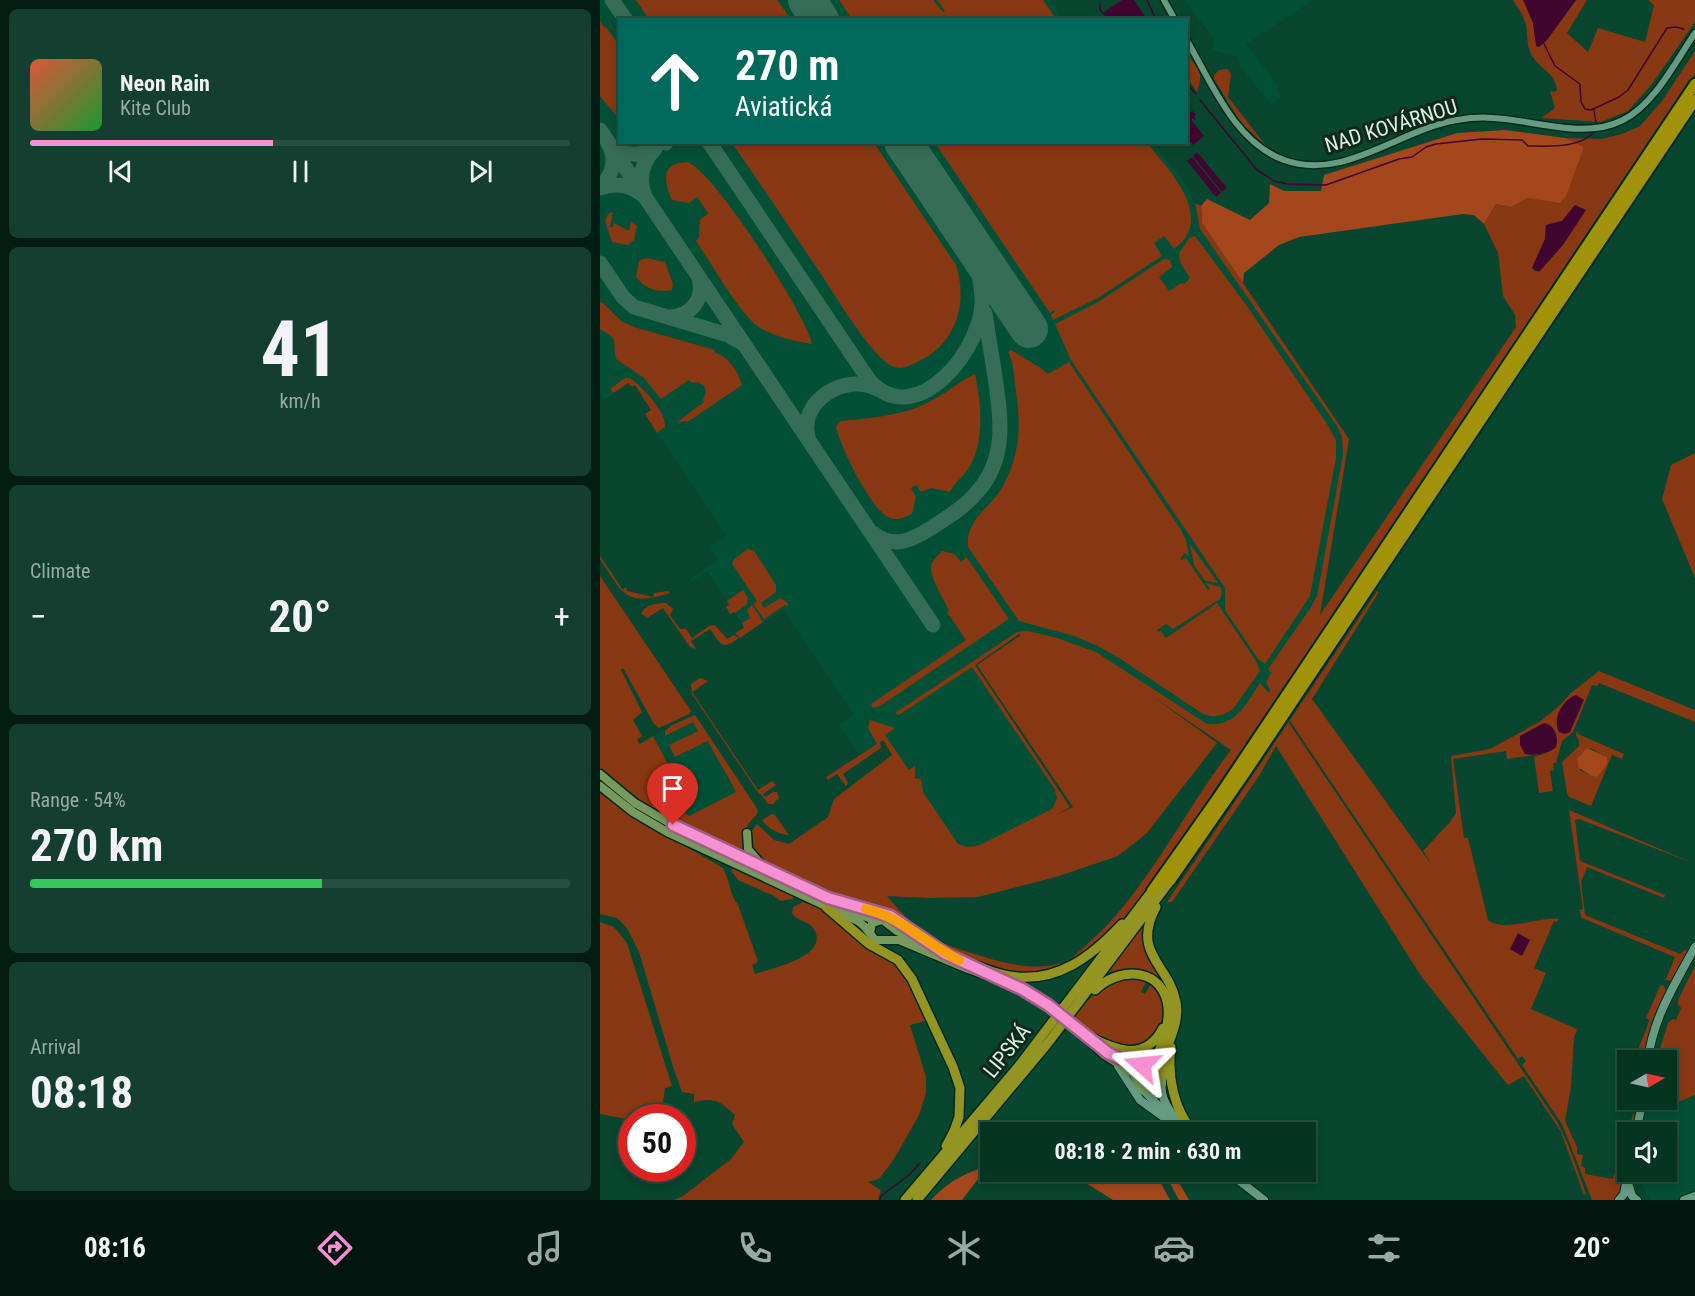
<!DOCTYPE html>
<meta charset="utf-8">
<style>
:root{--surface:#063423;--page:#143f30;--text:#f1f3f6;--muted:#98aaa6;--line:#274f41;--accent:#f690d0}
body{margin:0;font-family:"Roboto Condensed",sans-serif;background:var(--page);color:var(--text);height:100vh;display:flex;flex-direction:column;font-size:22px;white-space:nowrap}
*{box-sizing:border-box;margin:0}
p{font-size:20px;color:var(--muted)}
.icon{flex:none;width:33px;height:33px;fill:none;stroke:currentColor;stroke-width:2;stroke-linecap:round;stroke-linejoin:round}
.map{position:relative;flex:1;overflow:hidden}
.panel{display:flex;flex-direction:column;gap:9px;padding:9px;background:#031d13;width:600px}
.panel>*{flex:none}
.top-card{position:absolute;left:18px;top:18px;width:570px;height:126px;border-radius:0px;box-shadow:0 3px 9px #0003,0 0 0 2px var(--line);background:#00695c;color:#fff;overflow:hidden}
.needle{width:39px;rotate:81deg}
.tools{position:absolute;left:1017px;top:1050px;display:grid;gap:12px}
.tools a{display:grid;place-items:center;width:60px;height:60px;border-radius:0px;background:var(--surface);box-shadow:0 3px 9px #0003,0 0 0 2px var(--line);font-size:30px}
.speed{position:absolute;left:18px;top:1104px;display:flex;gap:12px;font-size:30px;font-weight:700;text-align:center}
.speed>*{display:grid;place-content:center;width:78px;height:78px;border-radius:50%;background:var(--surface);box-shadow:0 3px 9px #0003,0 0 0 2px var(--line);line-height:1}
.speed .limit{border:9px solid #d22;background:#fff;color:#111}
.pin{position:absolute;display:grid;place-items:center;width:51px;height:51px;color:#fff;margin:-62px -26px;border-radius:50% 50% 50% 0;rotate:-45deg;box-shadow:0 0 6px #0007}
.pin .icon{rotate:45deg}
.me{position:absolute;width:66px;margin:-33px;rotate:288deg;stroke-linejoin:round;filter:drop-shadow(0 0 4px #0008)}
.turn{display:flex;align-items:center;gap:21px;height:126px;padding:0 18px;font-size:27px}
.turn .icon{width:78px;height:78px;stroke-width:2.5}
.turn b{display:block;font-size:42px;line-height:51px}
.big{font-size:45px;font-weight:700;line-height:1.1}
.panel .widget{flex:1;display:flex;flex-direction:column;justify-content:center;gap:9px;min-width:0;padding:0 21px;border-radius:9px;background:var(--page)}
.panel .dial{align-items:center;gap:0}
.dial b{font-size:78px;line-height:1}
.song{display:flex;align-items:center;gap:18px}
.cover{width:72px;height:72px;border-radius:9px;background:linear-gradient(135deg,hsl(10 70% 55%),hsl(130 70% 35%))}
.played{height:6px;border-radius:3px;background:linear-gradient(90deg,var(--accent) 45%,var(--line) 45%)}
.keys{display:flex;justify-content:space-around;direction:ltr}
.heat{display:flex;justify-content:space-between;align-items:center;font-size:33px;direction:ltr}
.charge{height:9px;border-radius:4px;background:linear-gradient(90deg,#34c759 54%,var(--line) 0)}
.trip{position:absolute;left:380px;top:1122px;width:336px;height:60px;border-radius:0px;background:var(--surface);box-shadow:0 3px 9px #0003,0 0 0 2px var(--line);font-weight:700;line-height:60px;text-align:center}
.dock{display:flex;height:96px;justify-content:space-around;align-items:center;background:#02150e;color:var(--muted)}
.dock .icon{width:42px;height:42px}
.dock .on{color:var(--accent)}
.dock b{font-size:27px;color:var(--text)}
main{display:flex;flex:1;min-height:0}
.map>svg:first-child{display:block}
.built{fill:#045036}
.green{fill:#883812;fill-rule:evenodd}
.forest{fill:#a4471d}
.water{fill:#410630}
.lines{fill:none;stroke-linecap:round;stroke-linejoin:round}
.stream{stroke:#410630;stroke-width:1.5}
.taxiway{stroke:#366d58;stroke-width:15}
.runway{stroke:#366d58;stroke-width:38}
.minor-casing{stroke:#002a19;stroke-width:9}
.tertiary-casing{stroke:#002a19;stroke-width:10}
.secondary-casing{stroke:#002a19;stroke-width:11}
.trunk-casing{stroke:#002a19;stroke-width:12}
.motorway-casing{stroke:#002a19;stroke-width:14}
.minor{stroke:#659c81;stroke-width:6}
.tertiary{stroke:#659c81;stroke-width:8}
.secondary{stroke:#77995d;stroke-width:8}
.trunk{stroke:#949422;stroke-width:9}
.motorway{stroke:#a0920a;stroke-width:10}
.secondary-bridge-casing{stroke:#002a19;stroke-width:11;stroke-linecap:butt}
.secondary-bridge{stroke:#77995d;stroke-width:8}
.route-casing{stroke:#a05e87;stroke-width:15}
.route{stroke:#f690d0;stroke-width:10}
.slow{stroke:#f59e0b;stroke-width:10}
.labels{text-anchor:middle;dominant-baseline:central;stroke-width:6;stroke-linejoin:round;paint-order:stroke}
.street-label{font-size:21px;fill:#d5f1e2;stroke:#10271c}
</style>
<main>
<section class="panel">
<div class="widget">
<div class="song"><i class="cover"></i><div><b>Neon Rain</b><p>Kite Club</p></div></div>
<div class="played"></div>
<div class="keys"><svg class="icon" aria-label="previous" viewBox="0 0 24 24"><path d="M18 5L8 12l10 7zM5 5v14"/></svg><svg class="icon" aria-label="pause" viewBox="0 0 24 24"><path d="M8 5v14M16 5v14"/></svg><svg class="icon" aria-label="next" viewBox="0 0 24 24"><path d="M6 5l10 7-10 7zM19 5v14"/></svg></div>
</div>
<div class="widget dial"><b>41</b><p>km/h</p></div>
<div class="widget"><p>Climate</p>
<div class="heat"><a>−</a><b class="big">20°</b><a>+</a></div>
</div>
<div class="widget"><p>Range · 54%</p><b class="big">270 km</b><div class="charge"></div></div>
<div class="widget"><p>Arrival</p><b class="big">08:18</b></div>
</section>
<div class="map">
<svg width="1095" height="1200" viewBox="0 0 1095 1200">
<rect width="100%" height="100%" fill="#08462f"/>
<path class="built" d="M0,0H449L463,19L20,20V142L553,143L588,187L595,203L601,206L602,223L749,439L719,617L631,750L485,650L419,634L375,665L470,807L358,860L284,741L259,755L239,725L254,714L183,609L140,638L135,633L144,627L134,612L130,614L126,607L129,605L107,571L92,581L91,579L118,560L110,547L126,536L46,416L53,411L36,384L31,381L4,400L0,394Z
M584,0H713L646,44L679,87L676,90L681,97L671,105L640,65L639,57L612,50L614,39Z
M95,715L144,788L89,816L73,805L60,778L73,772L53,736Z
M1095,1095V1191L1073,1200H1051L1047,1195L1036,1172H1066V1132H1041L1048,1100L1073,1104Z"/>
<path class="green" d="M36,0H177L191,19H49Z
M239,0H333L343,12L345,11L337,0H443L456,19H252Z
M913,0H923C928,9 932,18 935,28C937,36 935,40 939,47L947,40L976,0H987L967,33L988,52L998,28L1045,42L1054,5L1048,0H1095V22L1052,84L1028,111L1001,122L941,118L955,108L950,91L955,92L957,90C955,72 941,70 933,57C926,47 928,36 926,25C924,16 918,8 913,0Z
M0,21L4,27H6L19,45V119L0,96Z
M1095,51V74L553,882C533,908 504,948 473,962C457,969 437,974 420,973C376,970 328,941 289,921C245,899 201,878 157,857L152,851L151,832L157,824L174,840L189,844L228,817L234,799L292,755L283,740L280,742L281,748L243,774L248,783L246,786L237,774L228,780L226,777L277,744L268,728L270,720L295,728L285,735L309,770L315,766V778L321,779L323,792L358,844L367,847L380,845L452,809L457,798L454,788L372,667L299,715L295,713L417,632L427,631L454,637L496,652L607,724C636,727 646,704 660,683L669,693L670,690L666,682L671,673L668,669L711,607L717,596L743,455L742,437L737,426L600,229L595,203L601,206L602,223L749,439L720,615L916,327L915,315L903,296L898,253L884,224L896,204L911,207L928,198L984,148L965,138L1001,139L1022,134L1040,126L1062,101ZM975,205L936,272L932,268L945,239L946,225L962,221ZM419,634L421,635L377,665L473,807L456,815L470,807L375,665ZM552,696L631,750C583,812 544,897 484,947C477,953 470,961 462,963C435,971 407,964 381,956C368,952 355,948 342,943C320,933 302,914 287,896L329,898L378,897L456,877L518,856L547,833L617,743Z
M587,54C599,70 604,70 597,92L587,77Z
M628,69L631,74L628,97L667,147L641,123L614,79V75L619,70Z
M132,143H274L356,265C368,302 357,343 319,361C311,365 303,370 294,367C272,358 235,295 221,274C191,230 162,186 132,143Z
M335,143H547C568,169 617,218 574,249L564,236L554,243L562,256L498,298L453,320L451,315L455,312L454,310L450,313Z
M87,162C112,168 207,316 212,344C196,342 168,335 156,325C136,308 112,264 96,241L99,237L100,220L108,213L97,197L89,203L72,200C64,182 60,163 87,162Z
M13,212L10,227H13L14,223L29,231L31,221L37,226L34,240L28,245L12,242L5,221L8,214Z
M595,236L647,306L727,424L736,440V458L710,596L665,664L658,659L625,610V588L471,360L455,324L498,302L564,259L570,260L572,267L559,277L569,291L581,283L584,284L590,278L580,262L579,254L589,238Z
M46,258L65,262L73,284L72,290C56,293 46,289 36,277L39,261Z
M0,302L3,303L21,321L34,327L115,350L114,352C130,358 137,370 142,385L89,421L77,422L104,402L103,400L106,392L104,386L98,382L92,383L89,380L61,399L44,378L16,359C11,340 22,342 0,329Z
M411,350L439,367L448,374L469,362L581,530L586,540L589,556L585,553L580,559L582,560L586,558L608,590L610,589L606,583L620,587L622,592L620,599L573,629L566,624L557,630L558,632L561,631L566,638L617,603L656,661L660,671L633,709C623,716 615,718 603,714L519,658L496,645L474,636L419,621L368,547C365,519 391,508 403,486C420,455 421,425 416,392C414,380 414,361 408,352Z
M375,374C381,402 385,439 370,466C364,476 354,483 350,492L331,488L321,492L316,485L311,488L316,497L312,514C305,517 299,521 290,518C272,512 239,445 236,426L241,421C270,418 301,416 327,403C344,395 358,382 375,374Z
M25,378H30C43,387 67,413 65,427L57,433L45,414L51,410L35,385L32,387L28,383L13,393L10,389Z
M1095,453V578L1062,499L1071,465Z
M590,544L618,583L605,581L594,565Z
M148,549L154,551L176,585V592L161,603L164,608L180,598L188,603V606L185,605L164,619L153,604L157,601L132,564L134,559Z
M361,549L409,619L280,706L273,708L271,704L366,640L347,612L349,610C344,600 327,574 332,563C334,559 338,555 342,551L354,554L361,562L366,558Z
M0,556L23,590L26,587L27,591L53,597L54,593L68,591L70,593C25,607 23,594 0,559Z
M0,576L91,711L89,714L59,728L54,724L23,668L21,670L42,712L33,720L42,736L37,740L40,744L53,736L73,773L60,778L73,805L89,816L136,792C127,774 117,759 108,741L75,757L69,745L98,731L93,722L65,736V731L72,725L95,715L158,810C157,816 154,817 150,822C141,834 147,845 150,857C97,832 43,810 0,769Z
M143,590L148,598L147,604L135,613L134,612L130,614L126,607L129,605L127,601Z
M777,591L779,592L712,699L833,867L823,851L851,821L856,813L851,756L890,749L939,722L958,707L971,693L999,671L1095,710V722L999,683L997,686L992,685L973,732L962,741L956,763H953L954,770L950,771L953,791L939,793L934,757L947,753L907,759L906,751L853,759L864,838H868L888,920C904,933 939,916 959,919L957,922L954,921L934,968L946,973L931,1009L977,1029L974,1038L971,1087L965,1121L977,1147V1154L983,1155L981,1166L985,1168V1174L1013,1179L1014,1174H1018L1028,1125H1030L1033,1114L1035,1115L1031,1132H1028L1027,1152L1022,1193L1016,1200H992L962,1124L922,1065L926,1061L922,1056L918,1059L690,721L689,723L957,1122L968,1144L986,1194L984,1195L961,1132L924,1076L908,1085L907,1084L821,976L676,746L659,776L572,902H567Z
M66,603L73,609L70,615L80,629H86L92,638L109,626L115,625L127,639L134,635L139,638C121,651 121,644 110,629L91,641L96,649L90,647L63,608L47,618L44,615L41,614C44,605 56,603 66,603Z
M152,605L163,622L140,638L135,633L144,628L142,623L150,618L147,610Z
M100,678L108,681L92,692L158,790L172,781L176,785L163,794L165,797L173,792H177L179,798L173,804H168L161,794H159L92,694L91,684Z
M977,730L978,734L1024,754L1022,759L1012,755L991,806L969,797L967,793L962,762L979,746V741L976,735ZM990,748L1007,757L1008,763L998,777L991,776L980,770Z
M0,792L38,819L123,868C130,880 129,893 138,905L158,961L156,963L152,965L155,974C172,968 230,957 214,929C208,920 197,922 192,913L193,907L203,902L221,909L235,917L299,965L322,1006L320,1008L321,1011L324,1010L329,1020L310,1025L326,1077V1093L319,1115L294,1159L279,1179L268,1182L281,1190L278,1200H74L83,1196L131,1159L144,1142L132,1124L135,1115C120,1101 115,1097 94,1102V1094L82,1092L74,1070L39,952L27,928L17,918L0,914Z
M969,810L1095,864L979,819L975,820L980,861L1065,895L1064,898L987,867L981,882L985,915L1080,954L1086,949L1087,956L1071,981L1063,979H1066L1075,957L982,918L979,910L983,909Z
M172,814L175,815L189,835C178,834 168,829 162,820Z
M131,867L194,896L192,899L181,901L174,896L138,880L132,872Z
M0,922L14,927L27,943L72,1086L65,1088L61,1117L32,1118L31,1120L0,1114Z
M542,927L545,928L548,955L565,986C547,965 532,967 508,972Z
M1095,966V1095L1073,1104L1052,1100H1066V1060H1061L1063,1050L1060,1049L1068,1023L1073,1019L1076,1020L1081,1008L1078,1004V1000Z
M540,978L546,982L541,992L545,994L551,984C557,992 562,999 563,1009C566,1031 542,1052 521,1046C501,1042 488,1030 474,1017L493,995L512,979Z
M1063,985L1066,990L1052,1021L1044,1060H1036C1037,1046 1046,1034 1049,1020L1046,1018L1060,986Z
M541 1078a9 9 0 1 1 18 0a9 9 0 1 1-18 0Z"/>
<path class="forest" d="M905,130L965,138L984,147L966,196L960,203L928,198L911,207L896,204L884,224L874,215L863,214L699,237L679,245L644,273L643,283L602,223L601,206L607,199L650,220L669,203L670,184L684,191H721L724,175L857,133Z
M987,748L1007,757L1008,763L998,777L991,776L978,767L977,759Z
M388,1166L362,1200H331C349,1181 363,1174 388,1166Z
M489,1172H555L570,1200H513L486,1183Z
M564,1172H579L578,1181L589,1200H579Z"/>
<path class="water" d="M522,0H534L547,19H509L504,12Z
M923,0H976L947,40L939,47L936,46L933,23Z
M593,111L596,115L591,120L604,136L593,145L587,138L586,116Z
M597,152L627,188L622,192L593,156Z
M592,157L621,193L616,197L587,161Z
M975,205L986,210L963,245L939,272L932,268L945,239L946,225L962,221Z
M976,695L984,700L970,732L965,734L959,732C952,719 962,700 976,695Z
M944,723C955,725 959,737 956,747C949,754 935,756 925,754L920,745V736Z
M918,933L930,940L922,956L910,949Z"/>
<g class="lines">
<path class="stream" d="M547,0L556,20
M500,4V10L507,17
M943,42L955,66L980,84L981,102L985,109L991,110L1019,97L1028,90L1067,28L1076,27L1084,29
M586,82L596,94
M600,100L657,170L674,181L687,184L726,185L799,159L812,157L826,147L836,144L882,139L922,140L928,146C949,146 980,149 995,131
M588,110L595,119
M994,110L996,123
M280,1199L281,1196L310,1174L320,1163"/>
<path class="taxiway" d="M12,0L26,20
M0,130L333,625
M109,142L269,380C316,434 386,346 382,296C379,254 362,230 339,197
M66,143V142
M0,188C17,182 31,185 45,197C38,179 41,163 55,149C38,158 23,155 8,143C17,159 14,174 0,187
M0,263L23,297L34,307L128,335L142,343
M68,317C90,317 105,300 99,278
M208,437C198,401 246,372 277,389
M273,533C293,549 311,541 331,528C348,517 365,507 378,491C407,458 401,417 395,377C392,356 388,335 385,313"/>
<path class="runway" d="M207,0L220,20
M303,142L429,329"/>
<defs>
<path id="minor" d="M564,0L575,20
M586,39C611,81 634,142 684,160C744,182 800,129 857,120C869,118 881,117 893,118C935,120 984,140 1023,120C1054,105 1076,61 1095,33"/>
<path id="tertiary" d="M1048,1060C1053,1018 1075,984 1095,947
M518,1066L540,1100L584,1132
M562,1083C559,1101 574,1116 585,1128
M542,1089L567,1114
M1036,1132L1043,1100
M628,1172L664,1200
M1028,1183L1032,1196L1037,1200
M1019,1200L1024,1194L1028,1172
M1084,1200L1095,1196"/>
<path id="secondary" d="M0,774L35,803L73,825L228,899L290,916L346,954
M0,786L33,812L67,832L258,921L265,927L275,940H299L368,969L403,981
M147,833L148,849L160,863
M244,908L269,918L280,920
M270,933L272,923L283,920L297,931L321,943
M398,978L422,989L448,1005
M478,1029C495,1042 509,1056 530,1063C544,1067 557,1060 563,1075L561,1086L551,1092L540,1087L533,1073L503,1054Z"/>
<path id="trunk" d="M226,907L269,944L298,960L312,979L353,1067L360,1088L359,1117L354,1131L346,1146
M556,907C531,954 569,964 576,1002C581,1029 560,1050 563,1075
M365,963C380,966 394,974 410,976C457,984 492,956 522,924
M495,990C516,969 557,965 567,1001C570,1014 567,1029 562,1042C559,1052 558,1060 547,1064
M488,1036C515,1050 545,1063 563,1028
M571,1047C567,1077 574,1109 593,1132
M305,1200L418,1067L552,891
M317,1200L448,1043L570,881"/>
<path id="motorway" d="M570,881L643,776L1095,100
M552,891L617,799L1095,84"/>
</defs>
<use href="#minor" class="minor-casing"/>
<use href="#tertiary" class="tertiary-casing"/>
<use href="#secondary" class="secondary-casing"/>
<use href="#trunk" class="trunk-casing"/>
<use href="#motorway" class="motorway-casing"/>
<use href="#minor" class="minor"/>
<use href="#tertiary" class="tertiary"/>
<use href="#secondary" class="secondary"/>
<use href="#trunk" class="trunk"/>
<use href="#motorway" class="motorway"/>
<defs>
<path id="secondary-bridge" d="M448,1005L478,1029"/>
</defs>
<use href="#secondary-bridge" class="secondary-bridge-casing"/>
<use href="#secondary-bridge" class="secondary-bridge"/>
</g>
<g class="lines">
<defs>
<path id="route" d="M73,825L228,898L290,916L346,954L422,989L448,1005L508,1053L527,1062L542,1065"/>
</defs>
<use href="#route" class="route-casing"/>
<use href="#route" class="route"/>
<path class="slow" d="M266,909C303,918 326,944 359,960"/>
</g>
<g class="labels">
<g class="street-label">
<text transform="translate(791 126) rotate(-17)">NAD KOVÁRNOU</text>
<text transform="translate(407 1051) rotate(-51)">LIPSKÁ</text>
</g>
</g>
</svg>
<div class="tools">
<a><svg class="needle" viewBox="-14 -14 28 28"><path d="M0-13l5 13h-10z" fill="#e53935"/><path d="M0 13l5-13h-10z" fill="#98aaa6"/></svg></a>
<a><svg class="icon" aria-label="sound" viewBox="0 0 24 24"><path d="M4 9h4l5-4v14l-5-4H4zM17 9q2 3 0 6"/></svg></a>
</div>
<div class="speed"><div class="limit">50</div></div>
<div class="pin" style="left:73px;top:825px;background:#d93025"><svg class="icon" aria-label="arrive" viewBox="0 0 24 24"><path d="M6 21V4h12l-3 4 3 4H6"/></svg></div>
<svg class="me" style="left:542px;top:1065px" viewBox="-20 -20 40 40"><path d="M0-17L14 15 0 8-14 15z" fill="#f690d0" stroke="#fff" stroke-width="4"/></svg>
<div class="trip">08:18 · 2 min · 630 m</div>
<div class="top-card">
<div class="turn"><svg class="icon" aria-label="ahead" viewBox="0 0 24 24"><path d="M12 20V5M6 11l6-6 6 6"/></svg><div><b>270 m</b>Aviatická</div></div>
</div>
</div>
</main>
<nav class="dock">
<b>08:16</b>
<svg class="icon on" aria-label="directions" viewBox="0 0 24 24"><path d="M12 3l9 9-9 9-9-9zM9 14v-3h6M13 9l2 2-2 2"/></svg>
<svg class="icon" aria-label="music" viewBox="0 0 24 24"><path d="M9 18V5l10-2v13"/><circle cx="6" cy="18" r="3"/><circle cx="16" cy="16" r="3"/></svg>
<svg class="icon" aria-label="phone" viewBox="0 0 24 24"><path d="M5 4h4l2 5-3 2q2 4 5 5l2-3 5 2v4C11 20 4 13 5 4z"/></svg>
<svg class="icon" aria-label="climate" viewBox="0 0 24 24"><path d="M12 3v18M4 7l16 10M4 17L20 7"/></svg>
<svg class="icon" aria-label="car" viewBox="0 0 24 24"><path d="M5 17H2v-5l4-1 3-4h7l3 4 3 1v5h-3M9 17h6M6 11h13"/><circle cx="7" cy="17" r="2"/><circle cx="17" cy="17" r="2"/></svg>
<svg class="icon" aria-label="filters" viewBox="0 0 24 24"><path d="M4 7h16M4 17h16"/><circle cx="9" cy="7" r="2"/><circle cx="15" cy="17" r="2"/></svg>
<b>20°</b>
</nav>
